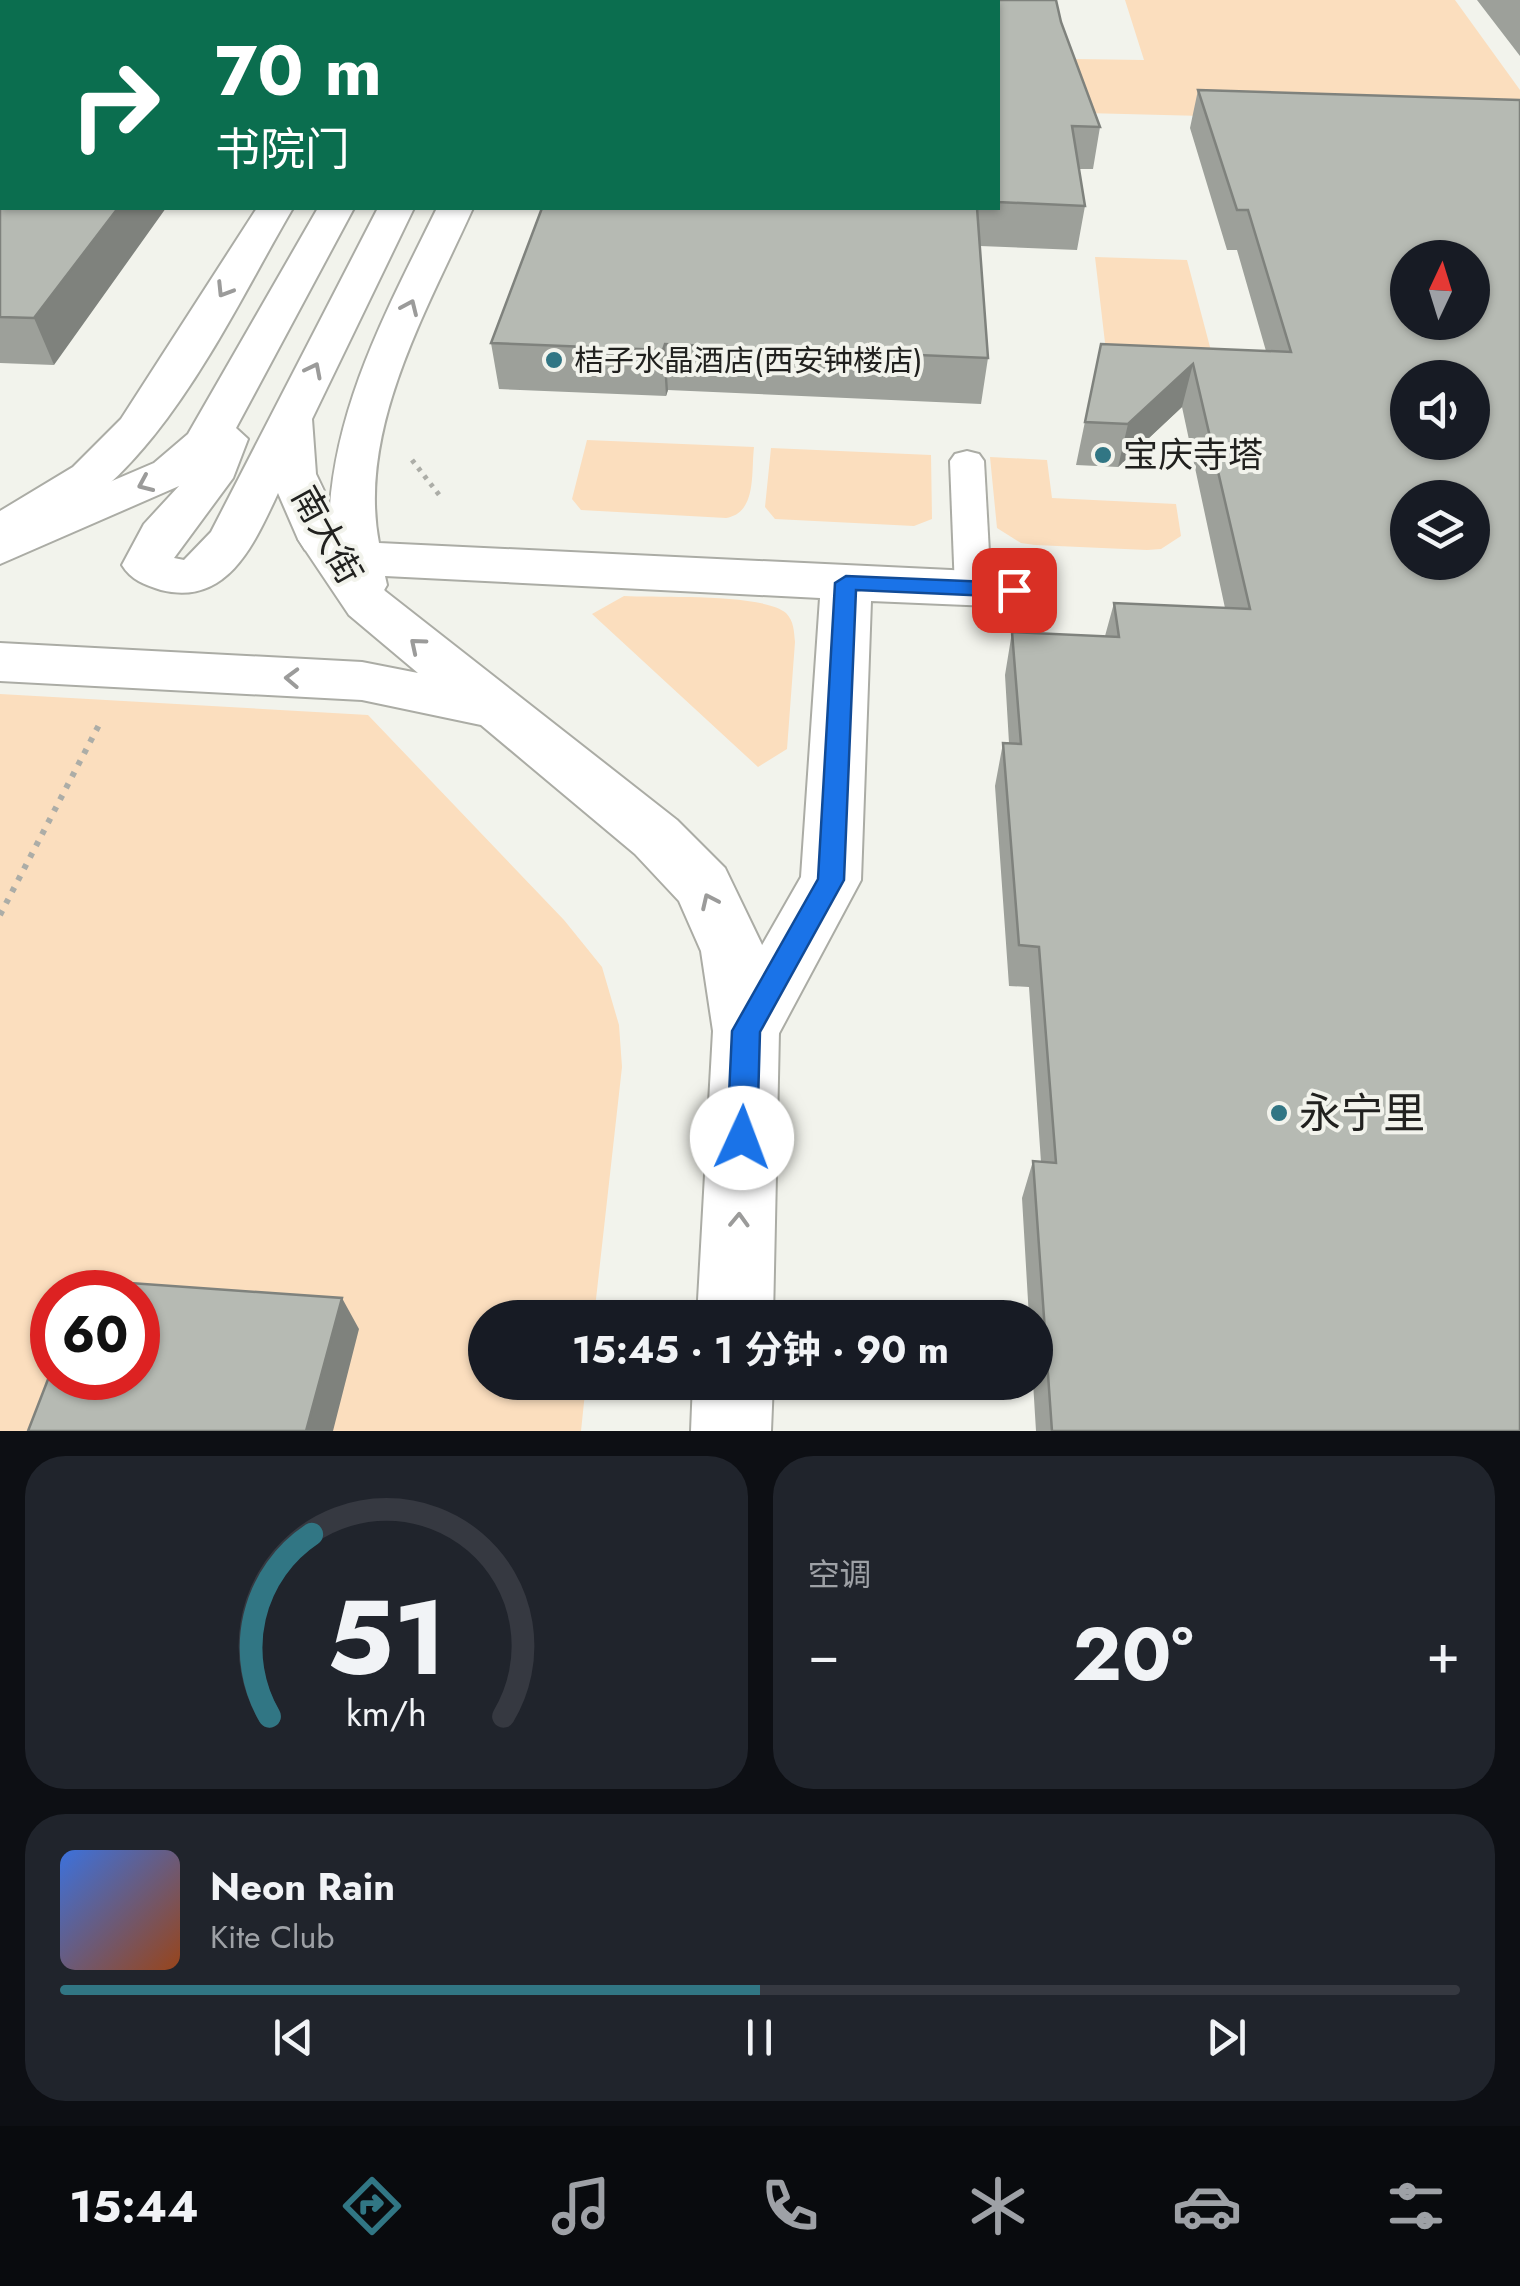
<!DOCTYPE html>
<html lang="zh">
<meta charset="utf-8">
<style>
:root{--surface:#171b24;--page:#20242c;--text:#f1f3f6;--muted:#9ea1a6;--line:#363941;--accent:#317684}
body{margin:0;font-family:Jost,"Noto Sans SC",sans-serif;background:var(--page);color:var(--text);height:100vh;display:flex;flex-direction:column;font-size:38px;white-space:nowrap}
*{box-sizing:border-box;margin:0}
p{font-size:32px;color:var(--muted)}
.icon{flex:none;width:55px;height:55px;fill:none;stroke:currentColor;stroke-width:2;stroke-linecap:round;stroke-linejoin:round}
.map{position:relative;height:1431px;overflow:hidden}
.details{display:flex;flex-direction:column;gap:25px;padding:25px;background:#0d0f14;flex:1}
.details>*{flex:none}
.guide{position:absolute;left:0px;top:0px;width:1000px;height:210px;box-shadow:0 2px 8px #0004;background:#0b6e4f;color:#fff;overflow:hidden}
.needle{width:65px;rotate:4deg}
.fabs{position:absolute;left:1390px;top:240px;display:grid;gap:20px}
.fabs a{display:grid;place-items:center;width:100px;height:100px;border-radius:50%;background:var(--surface);box-shadow:0 2px 8px #0004;font-size:50px}
.speed{position:absolute;left:30px;top:1270px;display:flex;gap:20px;font-size:50px;font-weight:700;text-align:center}
.speed>*{display:grid;place-content:center;width:130px;height:130px;border-radius:50%;background:var(--surface);box-shadow:0 2px 8px #0004;line-height:1}
.speed .limit{border:15px solid #d22;background:#fff;color:#111}
.pin{position:absolute;display:grid;place-items:center;width:85px;height:85px;color:#fff;margin:-42px;border-radius:20px;box-shadow:0 5px 15px #0006}
.me{position:absolute;width:110px;margin:-55px;rotate:2deg;stroke-linejoin:round;filter:drop-shadow(0 0 8px #0008)}
.turn{display:flex;align-items:center;gap:35px;height:210px;padding:0 50px;font-size:45px}
.turn .icon{width:130px;height:130px;stroke-width:2.5}
.turn b{display:block;font-size:70px;line-height:85px}
.big{font-size:75px;font-weight:700;line-height:1.1}
.details .widget{flex:1;display:flex;flex-direction:column;justify-content:center;gap:15px;min-width:0;padding:0 35px;border-radius:40px;background:var(--page)}
.details .dial{align-items:center;gap:0}
.dial svg{height:260px;overflow:visible;fill:none;stroke:var(--line);stroke-width:7;stroke-linecap:round;text-anchor:middle}
.dial text{fill:var(--text);stroke:none}
.song{display:flex;align-items:center;gap:30px}
.cover{width:120px;height:120px;border-radius:15px;background:linear-gradient(135deg,hsl(220 70% 55%),hsl(20 70% 35%))}
.played{height:10px;border-radius:5px;background:linear-gradient(90deg,var(--accent) 50%,var(--line) 50%)}
.keys{display:flex;justify-content:space-around;direction:ltr}
.heat{display:flex;justify-content:space-between;align-items:center;font-size:55px;direction:ltr}
.details .tiles{flex:1;display:grid;gap:25px;grid-template-columns:1fr 1fr}
.widget:last-child{grid-column:span 2}
.trip{position:absolute;left:468px;top:1300px;width:585px;height:100px;border-radius:50px;background:var(--surface);box-shadow:0 2px 8px #0004;font-weight:700;line-height:100px;text-align:center}
.menu{display:flex;height:160px;justify-content:space-around;align-items:center;background:#090b0e;color:var(--muted)}
.menu .icon{width:70px;height:70px}
.menu .on{color:var(--accent)}
.menu b{font-size:45px;color:var(--text)}
.map>svg:first-child{display:block}
.green{fill:#fbdebe;fill-rule:evenodd}
.lines{fill:none;stroke-linecap:round;stroke-linejoin:round}
.lane-casing{stroke:#abaca5;stroke-width:4}
.street-casing{stroke:#abaca5;stroke-width:4}
.primary-casing{stroke:#abaca5;stroke-width:4}
.path-far1{stroke:#acada7;stroke-width:5;stroke-dasharray:4 6;stroke-linecap:butt}
.path{stroke:#acada7;stroke-width:6;stroke-dasharray:5 8;stroke-linecap:butt}
.lane{fill:#fff;fill-rule:evenodd}
.street{fill:#fff;fill-rule:evenodd}
.primary{fill:#fff;fill-rule:evenodd}
.wall{fill:#9da09a}
.shaded-wall{fill:#7f827d}
.building{fill:#b6bab3;stroke:#7f827d;stroke-width:2.5;fill-rule:evenodd}
.oneway{stroke:#9b9b9a}
.route{fill:#1a73e8;stroke:#114b97;stroke-width:2.5}
.poi-dot{fill:#317684;stroke:#f2f3ec;stroke-width:4}
.labels{text-anchor:middle;dominant-baseline:central;stroke-width:8;stroke-linejoin:round;paint-order:stroke}
.far-poi-label{font-size:30px;fill:#21211f;stroke:#f2f3ec;text-anchor:start}
.poi-label{font-size:35px;fill:#21211f;stroke:#f2f3ec;text-anchor:start}
.street-label{font-size:35px;fill:#21211f;stroke:#f2f3ec}
.near-poi-label{font-size:42px;fill:#21211f;stroke:#f2f3ec;text-anchor:start}
</style>
<div class="map">
<svg width="1520" height="1431" viewBox="0 0 1520 1431">
<rect width="100%" height="100%" fill="#f2f3ec"/>
<path class="green" d="M1125,0H1455L1520,90V124L1085,113L1073,59L1144,60Z
M1095,257L1187,260L1219,381L1109,377Z
M587,440L754,447C751,473 757,513 726,518L581,510L572,499Z
M771,448L931,455L932,519L914,526L775,519L765,507Z
M990,457L1047,460L1052,498L1176,504L1181,536L1161,549L1147,550L1035,545L1021,543L997,528Z
M624,596C658,598 763,593 786,613C794,621 794,632 795,642L787,749L758,767L592,614Z
M0,694L368,715L564,920L602,967L619,1025L622,1067L594,1317L485,1318V1382L586,1383L581,1431H0ZM52,1292H138V1378H52Z"/>
<g class="lines">
<defs>
<path id="lane" d="M967,451L979,454L984,461L991,589L986,598L973,601L960,598L955,589L950,461L955,454Z"/>
<path id="street" d="M257,208H293C223,327 146,508 0,547V511L73,467L121,419Z
M437,208H473C428,308 357,429 379,543L1014,573L1032,578L1039,590L1032,602L1014,607L871,601L861,880L769,1052L746,1060L723,1052L713,1031L801,877L820,598L385,576L387,585L380,597L362,602L344,597L334,566L305,550L298,539L305,528L329,525C332,409 387,310 437,208Z"/>
<path id="primary" d="M318,208H354L236,428L248,439L233,478L174,558L184,560L211,532L378,208H414L312,419L316,474L345,535L385,591L677,820L725,868L765,951L779,1031L773,1318H697L713,1031L701,951L679,901L635,854L481,725L362,700L0,681V643L362,662L418,673L349,615L298,539L278,493C255,542 228,607 161,590C145,585 131,580 122,565L144,524L179,486L0,564V529L154,463L188,434Z
M693,1382H773L771,1431H691Z"/>
</defs>
<use href="#lane" class="lane-casing"/>
<use href="#street" class="street-casing"/>
<use href="#primary" class="primary-casing"/>
<path class="path-far1" d="M412,460L440,496"/>
<path class="path" d="M0,915L101,721"/>
<use href="#lane" class="lane"/>
<use href="#street" class="street"/>
<use href="#primary" class="primary"/>
</g>
<path class="wall" d="M0,0H317L315,2H2L54,365L0,363Z
M1477,0H1520V56Z
M998,2L1061,22L1100,127L1093,169H1079L1085,206L1077,250L980,246L988,358L981,404L668,390L666,396L499,389L491,343L542,208H998Z
M1198,90L1520,100V1431H1036L1033,1382H1035V1318H1029L1022,1198L1033,1161L1041,1162L1029,987L1009,986L995,786L1003,743H1009L1005,675L1012,632L1105,636L1114,603L1225,608L1182,407L1118,467L1076,465L1101,344L1266,351L1237,250H1227L1190,128Z"/>
<path class="shaded-wall" d="M247,0H272V2H245Z
M301,0H317L315,2H301Z
M118,208H166L54,365L34,318Z
M665,344L668,390L666,396L663,350Z
M1193,364L1182,407L1118,467L1128,424Z
M342,1298L359,1329L333,1431H306Z"/>
<path class="building" d="M0,0H247L245,2H2V208H118L34,318L0,317Z
M667,0H1056L1061,22L1100,127L1072,126L1085,206L998,202V2H667Z
M1198,90L1520,100V1431H1052L1033,1161L1056,1163L1039,947L1019,945L1003,743L1021,744L1012,632L1119,637L1114,603L1250,609L1193,364L1128,424L1085,422L1101,344L1291,352L1248,210H1237ZM1408,258H1472V322H1408ZM1408,378H1472V442H1408ZM1408,498H1472V562H1408Z
M542,208H977L988,358L665,344L663,350L491,343Z
M88,1280L342,1298L306,1431H28L52,1369V1378H138V1292H83Z"/>
<defs><path id="oneway-chevron" d="M-2-3.5L2.5 0L-2 3.5" fill="none" stroke-width="1.6" stroke-linecap="round" stroke-linejoin="round" transform="scale(2.5)"/></defs>
<g class="oneway">
<use href="#oneway-chevron" transform="translate(224 290) rotate(122)"/>
<use href="#oneway-chevron" transform="translate(410 307) rotate(-66)"/>
<use href="#oneway-chevron" transform="translate(314 370) rotate(-63)"/>
<use href="#oneway-chevron" transform="translate(145 484) rotate(156)"/>
<use href="#oneway-chevron" transform="translate(417 645) rotate(-140)"/>
<use href="#oneway-chevron" transform="translate(292 678) rotate(-178)"/>
<use href="#oneway-chevron" transform="translate(709 901) rotate(-115)"/>
<use href="#oneway-chevron" transform="translate(739 1220) rotate(-88)"/>
</g>
<path class="route" d="M846,576L1014,583L1024,590L1014,597L856,590L844,880L760,1032L757,1138L752,1148L742,1152L732,1148L727,1138L732,1031L818,879L835,583Z"/>
<g class="poi-dot">
<circle cx="554" cy="360" r="10"/>
<circle cx="1103" cy="455" r="10"/>
<circle cx="1279" cy="1113" r="10"/>
</g>
<g class="labels">
<g class="far-poi-label">
<text x="574" y="360">桔子水晶酒店(西安钟楼店)</text>
</g>
<g class="poi-label">
<text x="1123" y="455">宝庆寺塔</text>
</g>
<g class="street-label">
<text transform="translate(327 535) rotate(61)">南大街</text>
</g>
<g class="near-poi-label">
<text x="1299" y="1113">永宁里</text>
</g>
</g>
</svg>
<div class="fabs">
<a><svg class="needle" viewBox="-14 -14 28 28"><path d="M0-13l5 13h-10z" fill="#e53935"/><path d="M0 13l5-13h-10z" fill="#9ea1a6"/></svg></a>
<a><svg class="icon" aria-label="sound" viewBox="0 0 24 24"><path d="M4 9h4l5-4v14l-5-4H4zM17 9q2 3 0 6"/></svg></a>
<a><svg class="icon" aria-label="layers" viewBox="0 0 24 24"><path d="M12 4l9 5-9 5-9-5zM3 14l9 5 9-5"/></svg></a>
</div>
<div class="speed"><div class="limit">60</div></div>
<div class="pin" style="left:1014px;top:590px;background:#d93025"><svg class="icon" aria-label="arrive" viewBox="0 0 24 24"><path d="M6 21V4h12l-3 4 3 4H6"/></svg></div>
<svg class="me" style="left:742px;top:1138px" viewBox="-20 -20 40 40"><circle r="19" fill="#fff"/><path d="M0-13L10 11 0 6-10 11z" fill="#1a73e8"/></svg>
<div class="trip">15:45 · 1 分钟 · 90 m</div>
<div class="guide">
<div class="turn"><svg class="icon" aria-label="right" viewBox="0 0 24 24"><path d="M7 20v-9h11M14 6l5 5-5 5"/></svg><div><b>70 m</b>书院门</div></div>
</div>
</div>
<section class="details">
<div class="tiles">
<div class="widget dial"><svg viewBox="0 0 100 80">
<path d="M14 69A42 42 0 1 1 86 69"/>
<path d="M14 69A42 42 0 0 1 27 13" stroke="#317684"/>
<text x="50" y="56" font-size="32" font-weight="700">51</text>
<text x="50" y="72" font-size="11">km/h</text>
</svg></div>
<div class="widget"><p>空调</p>
<div class="heat"><a>−</a><b class="big">20°</b><a>+</a></div>
</div>
<div class="widget">
<div class="song"><i class="cover"></i><div><b>Neon Rain</b><p>Kite Club</p></div></div>
<div class="played"></div>
<div class="keys"><svg class="icon" aria-label="previous" viewBox="0 0 24 24"><path d="M18 5L8 12l10 7zM5 5v14"/></svg><svg class="icon" aria-label="pause" viewBox="0 0 24 24"><path d="M8 5v14M16 5v14"/></svg><svg class="icon" aria-label="next" viewBox="0 0 24 24"><path d="M6 5l10 7-10 7zM19 5v14"/></svg></div>
</div>
</div>
</section>
<nav class="menu">
<b>15:44</b>
<svg class="icon on" aria-label="directions" viewBox="0 0 24 24"><path d="M12 3l9 9-9 9-9-9zM9 14v-3h6M13 9l2 2-2 2"/></svg>
<svg class="icon" aria-label="music" viewBox="0 0 24 24"><path d="M9 18V5l10-2v13"/><circle cx="6" cy="18" r="3"/><circle cx="16" cy="16" r="3"/></svg>
<svg class="icon" aria-label="phone" viewBox="0 0 24 24"><path d="M5 4h4l2 5-3 2q2 4 5 5l2-3 5 2v4C11 20 4 13 5 4z"/></svg>
<svg class="icon" aria-label="climate" viewBox="0 0 24 24"><path d="M12 3v18M4 7l16 10M4 17L20 7"/></svg>
<svg class="icon" aria-label="car" viewBox="0 0 24 24"><path d="M5 17H2v-5l4-1 3-4h7l3 4 3 1v5h-3M9 17h6M6 11h13"/><circle cx="7" cy="17" r="2"/><circle cx="17" cy="17" r="2"/></svg>
<svg class="icon" aria-label="filters" viewBox="0 0 24 24"><path d="M4 7h16M4 17h16"/><circle cx="9" cy="7" r="2"/><circle cx="15" cy="17" r="2"/></svg>
</nav>
